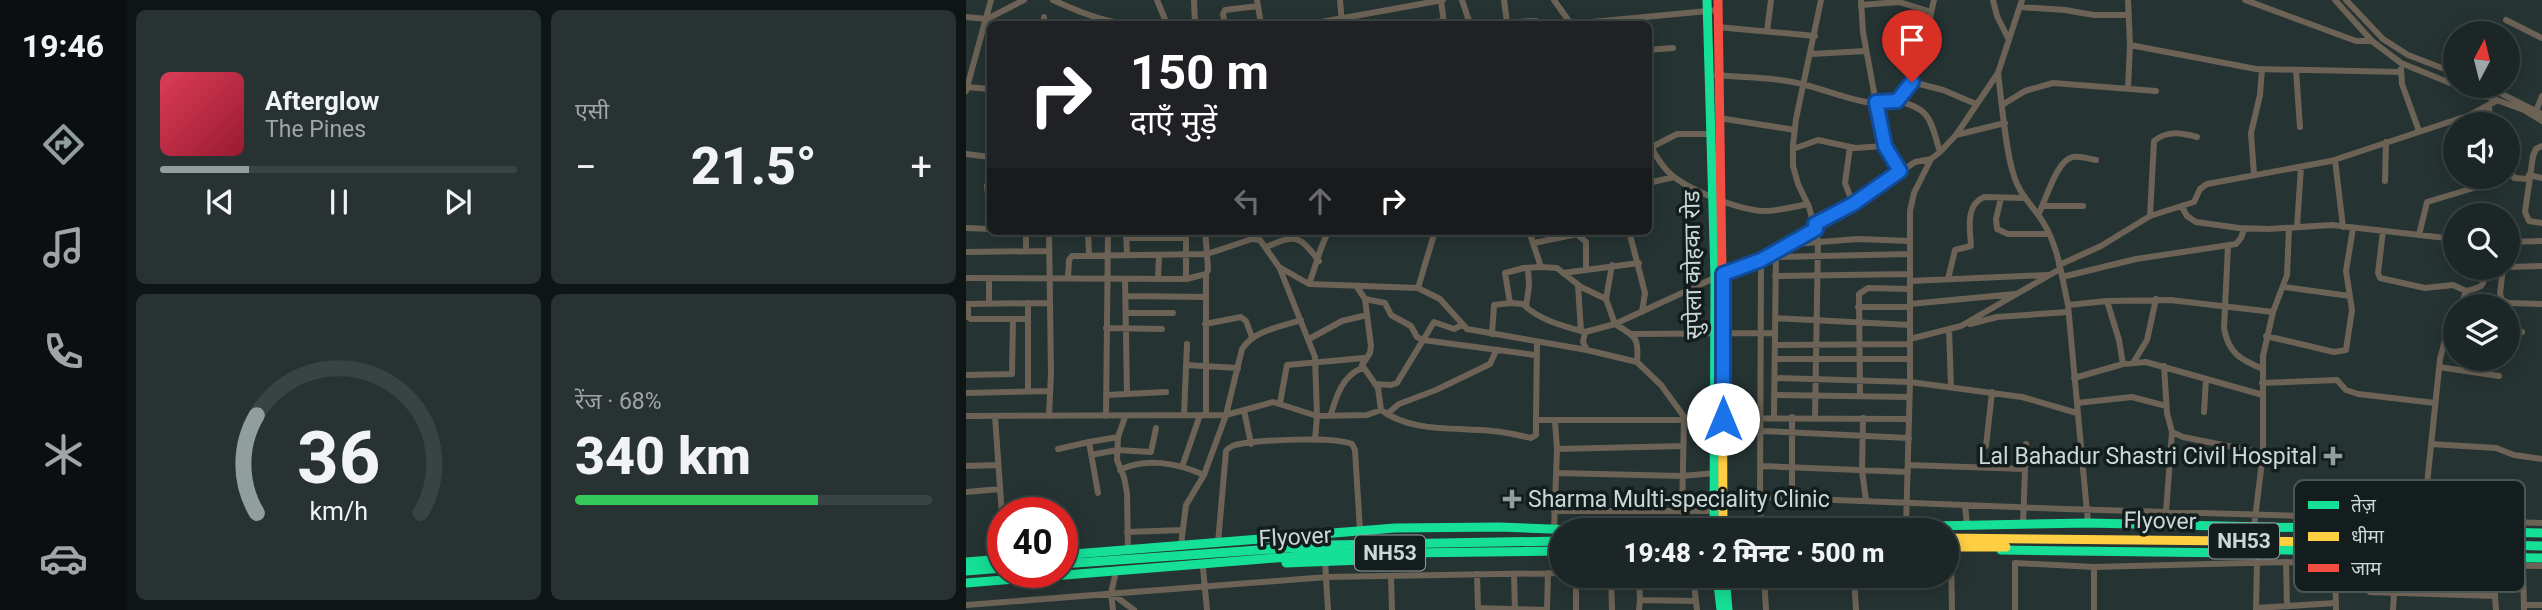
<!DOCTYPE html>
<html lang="hi">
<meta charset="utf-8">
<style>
:root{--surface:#1c2626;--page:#293232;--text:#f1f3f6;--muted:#a0a5a7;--line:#3a4343;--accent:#919e9e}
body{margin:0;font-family:Roboto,"Noto Sans Devanagari",sans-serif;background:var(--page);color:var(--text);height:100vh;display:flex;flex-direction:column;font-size:26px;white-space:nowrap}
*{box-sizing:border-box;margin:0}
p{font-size:23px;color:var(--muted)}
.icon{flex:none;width:38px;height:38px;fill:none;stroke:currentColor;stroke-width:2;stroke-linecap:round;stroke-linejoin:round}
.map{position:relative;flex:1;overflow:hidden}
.sheet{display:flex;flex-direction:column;gap:10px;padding:10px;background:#0f1515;width:840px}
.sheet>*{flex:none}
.hud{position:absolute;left:21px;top:21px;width:665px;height:214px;border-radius:10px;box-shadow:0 4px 18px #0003,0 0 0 2px var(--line);background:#202124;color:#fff;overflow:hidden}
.needle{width:46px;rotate:7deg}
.buttons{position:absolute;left:1477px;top:21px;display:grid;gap:14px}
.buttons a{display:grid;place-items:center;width:77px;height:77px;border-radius:50%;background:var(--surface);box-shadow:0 4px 18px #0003,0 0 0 2px var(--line);font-size:35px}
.speed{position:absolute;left:21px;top:497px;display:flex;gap:14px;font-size:35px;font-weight:700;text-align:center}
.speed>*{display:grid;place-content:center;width:91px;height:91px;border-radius:50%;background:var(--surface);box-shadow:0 4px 18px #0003,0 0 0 2px var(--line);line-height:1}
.speed .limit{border:10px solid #d22;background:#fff;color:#111}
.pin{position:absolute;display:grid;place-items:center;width:60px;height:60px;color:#fff;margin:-72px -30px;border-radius:50% 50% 50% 0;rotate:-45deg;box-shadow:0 0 7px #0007}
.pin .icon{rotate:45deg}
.me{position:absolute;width:77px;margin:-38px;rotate:0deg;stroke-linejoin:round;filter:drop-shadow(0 0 5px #0008)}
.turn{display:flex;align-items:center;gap:24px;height:147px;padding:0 28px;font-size:32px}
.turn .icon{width:91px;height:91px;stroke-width:2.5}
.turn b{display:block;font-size:49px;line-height:60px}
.lanes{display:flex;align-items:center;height:66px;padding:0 28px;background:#0003;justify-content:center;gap:35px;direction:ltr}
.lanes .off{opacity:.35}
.big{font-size:52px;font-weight:800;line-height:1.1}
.sheet .widget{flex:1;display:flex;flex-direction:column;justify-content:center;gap:10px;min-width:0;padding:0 24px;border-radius:10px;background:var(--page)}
.sheet .dial{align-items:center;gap:0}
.dial svg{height:182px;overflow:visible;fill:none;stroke:var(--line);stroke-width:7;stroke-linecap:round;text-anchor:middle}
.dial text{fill:var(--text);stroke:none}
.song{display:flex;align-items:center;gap:21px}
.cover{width:84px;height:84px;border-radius:10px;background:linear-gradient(135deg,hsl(350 70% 55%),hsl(350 70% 35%))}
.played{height:7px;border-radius:4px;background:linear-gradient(90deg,var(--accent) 25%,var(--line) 25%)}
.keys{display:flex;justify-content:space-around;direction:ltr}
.heat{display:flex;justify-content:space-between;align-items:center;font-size:38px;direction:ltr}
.charge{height:10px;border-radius:5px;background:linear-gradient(90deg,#34c759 68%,var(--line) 0)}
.sheet .tiles{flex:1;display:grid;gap:10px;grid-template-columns:repeat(2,1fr)}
.trip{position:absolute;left:583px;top:518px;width:410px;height:70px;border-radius:35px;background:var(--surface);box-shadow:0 4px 18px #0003,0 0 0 2px var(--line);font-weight:800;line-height:70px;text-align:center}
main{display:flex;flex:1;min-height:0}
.tab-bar{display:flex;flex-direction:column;width:126px;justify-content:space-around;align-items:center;background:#0b0f0f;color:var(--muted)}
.tab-bar .icon{width:49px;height:49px}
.tab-bar .current{color:var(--accent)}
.tab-bar b{font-size:32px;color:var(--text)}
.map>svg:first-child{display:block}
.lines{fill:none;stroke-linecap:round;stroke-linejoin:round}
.street{stroke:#6c6356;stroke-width:6}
.fast{stroke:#16e098;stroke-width:9}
.slow{stroke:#ffcf43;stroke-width:9}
.jam{stroke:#f24e42;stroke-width:9}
.route-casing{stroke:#114b97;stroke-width:18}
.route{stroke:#1a73e8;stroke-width:12}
.poi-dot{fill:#919e9e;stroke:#131d1d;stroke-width:2.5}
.labels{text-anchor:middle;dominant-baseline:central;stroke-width:7;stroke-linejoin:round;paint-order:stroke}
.shield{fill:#131d1d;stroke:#94a0a0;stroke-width:2}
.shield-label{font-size:21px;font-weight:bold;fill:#cbd8d8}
.street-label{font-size:23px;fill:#cbd8d8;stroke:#131d1d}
.poi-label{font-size:23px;fill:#cbd8d8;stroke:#131d1d;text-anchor:end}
.key{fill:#131d1d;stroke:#4a5555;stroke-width:2}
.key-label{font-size:19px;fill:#cbd8d8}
</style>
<main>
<nav class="tab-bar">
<b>19:46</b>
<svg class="icon current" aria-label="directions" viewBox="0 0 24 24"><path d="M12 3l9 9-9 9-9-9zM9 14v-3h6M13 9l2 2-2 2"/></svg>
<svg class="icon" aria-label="music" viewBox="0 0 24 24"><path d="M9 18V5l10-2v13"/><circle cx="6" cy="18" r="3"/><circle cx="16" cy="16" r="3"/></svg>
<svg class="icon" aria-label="phone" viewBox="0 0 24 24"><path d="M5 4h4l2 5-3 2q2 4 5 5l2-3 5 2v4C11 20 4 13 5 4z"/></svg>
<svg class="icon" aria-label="climate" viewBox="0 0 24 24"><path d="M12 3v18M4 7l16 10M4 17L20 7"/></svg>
<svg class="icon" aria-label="car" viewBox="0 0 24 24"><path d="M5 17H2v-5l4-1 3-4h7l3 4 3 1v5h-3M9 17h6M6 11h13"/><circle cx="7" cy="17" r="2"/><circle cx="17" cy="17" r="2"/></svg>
</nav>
<section class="sheet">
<div class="tiles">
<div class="widget">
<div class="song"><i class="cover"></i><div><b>Afterglow</b><p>The Pines</p></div></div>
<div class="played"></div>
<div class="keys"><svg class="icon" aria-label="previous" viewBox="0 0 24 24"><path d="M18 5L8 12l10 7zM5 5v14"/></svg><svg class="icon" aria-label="pause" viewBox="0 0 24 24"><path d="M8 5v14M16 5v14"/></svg><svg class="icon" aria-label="next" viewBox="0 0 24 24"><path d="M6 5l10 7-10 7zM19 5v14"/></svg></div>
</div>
<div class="widget"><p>एसी</p>
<div class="heat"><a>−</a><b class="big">21.5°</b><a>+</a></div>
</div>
<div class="widget dial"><svg viewBox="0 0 100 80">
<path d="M14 69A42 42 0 1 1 86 69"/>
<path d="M14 69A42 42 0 0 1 14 26" stroke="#919e9e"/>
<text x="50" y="56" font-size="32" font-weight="700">36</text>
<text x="50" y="72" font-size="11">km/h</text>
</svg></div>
<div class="widget"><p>रेंज · 68%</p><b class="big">340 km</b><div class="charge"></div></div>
</div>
</section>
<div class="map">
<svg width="1576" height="610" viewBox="0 0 1576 610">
<rect width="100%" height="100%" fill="#263333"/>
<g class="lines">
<path class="street" d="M87,0C111,11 135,21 161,24
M191,0L201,24
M228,0L229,24
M291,0L295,24
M374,0L376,24
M475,0L478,24
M496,0L504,24
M538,0L541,22
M588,0L605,24
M895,0L897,32L916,136L919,146L934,171
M1027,0L1031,16L1043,40
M1279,0L1390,41H1406
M1369,0L1406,41L1435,63L1489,85
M1380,0L1417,39L1442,55L1489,73
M895,5L933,2L965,12
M1054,7L1099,10L1128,15H1163
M0,17L21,19L58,0
M78,17V24
M1540,20L1576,38
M188,24L200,22
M259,24L257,14L259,10L292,6
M344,24L477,0
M455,24L477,21
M508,24L570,21L575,24
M605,24L752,10
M751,27L849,36
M801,31L805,0
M1164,45L1290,69L1435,72
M682,50L707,48
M845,54L900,51
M1435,69L1436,84L1453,131
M1330,70L1334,127
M1032,73C1036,103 1039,149 1048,176C1053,194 1067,206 1077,222C1092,246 1096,277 1102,305L1122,523
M751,75C780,78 812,77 839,85C866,91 904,110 931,101C958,82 960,30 968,0
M946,82L977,90L1010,104
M1492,86L1558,110L1576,121
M1520,86L1576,114
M1,87L24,89
M1162,88L1164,45L1162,0
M0,91L25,0
M931,101C966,108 965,123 974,152
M1036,105L1059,91L1087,83L1190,91
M1523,105L1524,124
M1570,111L1576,96
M753,118L829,130
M990,135L1039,123
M682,142C689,154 697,169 708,177C728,192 769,208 794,211C810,212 826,207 842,204
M1576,146L1570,149L1567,156L1559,212L1563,221L1576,223
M884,147L879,183L887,204
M684,148L711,134H745
M827,149L852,140L889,148L919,146
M0,154L24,157
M1369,160L1377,227
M1542,164L1548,178L1562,179
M1288,175L1285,133L1294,95L1296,69
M1563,175L1576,178
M1419,181L1420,142
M682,183L708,177
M21,186L24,213
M1035,198L1030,219L1031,229L1042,234H1083
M1077,206H1117
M1216,207L1221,216L1230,222L1273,228L1302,229L1366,225L1489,239
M1072,215C1080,201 1090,160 1107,157C1115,156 1123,159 1130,160
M1495,215V213
M1184,216L1188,141C1201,130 1216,133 1231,137
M1331,227L1335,167
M0,228L24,229
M122,231L123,255
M160,231L161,253
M283,231L286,239L294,240L313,267L343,284L452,288L474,299L501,329L621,350L671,362L695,385L719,418L943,419
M563,231L575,267L591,268L615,287L640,299L649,324L757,274L795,260L850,229L849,224L887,204L949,162L965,159L974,152L990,135L1032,73L1056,0
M663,231L679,293L676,312
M1417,231L1412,273L1414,278L1459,288L1487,285L1500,291
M611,234L620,242V269
M1453,235L1461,202L1521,184L1526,177
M160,238H220
M1542,242L1576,241
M568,243L611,234V231
M828,244L892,239L944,241
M1262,246L1258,328C1262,353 1275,360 1297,369
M300,247C330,234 333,235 353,261
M60,251V231
M0,252L83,251
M810,257L944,254
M1093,265L1135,246L1184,216L1228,202L1234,189L1241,184L1365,161L1504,115L1530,101
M1542,267L1576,266
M1537,268L1534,294L1536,300L1542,303L1576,304
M314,269L349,357L351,416L349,440
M597,273L673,263
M240,274V415
M809,276L944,274
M1096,277L1170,259L1270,244L1275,238L1278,229
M0,278L220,279L240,274L242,270L241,254L286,239
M23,278V304
M102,278L103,260L106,256L241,254L239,231
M159,279L161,393
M192,279L193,255
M220,279V231
M982,279L989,250L1005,246C1004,229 999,205 1018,197L1059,198
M944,281L1082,275
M343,284C348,272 357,236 364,231
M612,285L615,331
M391,287L399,299L405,346L404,353L396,365L412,388L415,410
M1318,287L1384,296
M452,288L469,231
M160,296L240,297
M399,299L419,303L425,315L445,326L451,337L457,340L569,355
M640,299L646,265
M1141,301L1153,340L1157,364
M544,303L539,273L558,268L575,267
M0,304L83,303
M2,304V317L5,319H62
M944,304L1049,294
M1102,305L1141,301L1204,300L1307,312
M1495,306L1500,291C1519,286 1517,287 1520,268
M560,307L563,286L562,268
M892,307H944
M160,313H207
M809,318L944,325
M239,324L275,317L280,321L286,337
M1004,324L1031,317L1102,312
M140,328L196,329
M983,329L985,387
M1542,332H1556
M526,334L528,305L544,303L557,304C573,320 597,326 619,332
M666,334L809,333
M1300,336L1368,352L1380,350L1386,310L1380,271L1387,228
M343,339L376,321L401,315
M944,339L995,326L1094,269
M571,343L570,420H717
M809,345L944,344
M1542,348L1550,347
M621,350L617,342L619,332L649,324C670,337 673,337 671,362
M809,359H943
M1167,363L1181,340L1190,299
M220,365L272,368
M1198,366L1201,413L1206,432L1217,437L1297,453
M1473,367L1533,376
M0,375L46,374L47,319
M809,378L944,382L1056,397L1111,413
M1108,378L1157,364L1180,362L1297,395
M1296,383L1371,380L1380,390L1392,394L1469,403
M409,384L425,385L431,383L468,322L488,329L496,325
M62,392V303
M0,393L84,391
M140,395L200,392
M808,395L943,397
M894,396L893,294L902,288L944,289
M314,403L321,365L398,358
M1111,403L1166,397L1200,406
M278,410L285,444
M1238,412L1240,379
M365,414C371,394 377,376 396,368
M421,414L433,404L470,390L524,364L530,351
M218,415L221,344
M0,416L260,415L307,402L351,416L401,415L415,410C446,433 490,427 527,431C540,432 552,435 565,438L570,435V420
M29,416L37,530
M83,416L85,373L83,231
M140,416L142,231
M159,417L152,437L151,460L158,477L161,493L162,550
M808,417L810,252
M849,417L852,241L843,207L832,184L827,166V145L830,119L855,0
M897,418L896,471L900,500
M796,431L943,438
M1465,444L1530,448L1548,455L1576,459
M1020,446L1026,392
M92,449L123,442
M591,449L717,446
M125,455L151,450L185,452L190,428
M942,465L1059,469
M0,466L32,465
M796,466L942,472
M216,467L234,415
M154,470C179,457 212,463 238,475
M590,473L716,476L749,473
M0,492L34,489
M132,493L123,442L152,437
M794,497L795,260
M826,498V417
M999,505L1001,526
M588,511H748
M716,512L718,419
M1200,512L1206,432
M1057,525L1060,444
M940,526L944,382V211L948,193L965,159
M1288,527L1297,453V356L1307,312L1321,275L1323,228
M795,528L794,497L1100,509L1576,523
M588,530L591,449L589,421
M161,532L216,530
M1456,532L1474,359L1481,333L1489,318
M252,543L260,451C264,447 263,447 269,445C291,440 367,436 386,444L389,450L394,531
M215,545L220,505L238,475L260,415L276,349C288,330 315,327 335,320
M985,550L986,610
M359,561L362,610
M1320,562L1321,606
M1369,563L1370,610
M1433,563L1435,593
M1557,566L1558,610
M237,568L241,610
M511,574L512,608L581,610
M548,574L549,609
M425,576L426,610
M610,576V610
M645,576L646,610
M673,576L674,600
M727,576L731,610
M798,576L800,610
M888,576L890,610
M1404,592L1529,596L1530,610
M145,593L168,610
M1529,596V566
M0,605L361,577L595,573
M1558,605H1576
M1290,608L1370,603
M147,610L145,593L149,576
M581,610L582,573
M673,610L674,600L730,601
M1049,610V563L1128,567L1320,562L1576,566
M1128,610V567
M1290,610L1291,562
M1427,610L1428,593"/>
<path class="fast" d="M741,0L749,278L748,530
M767,530L1122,523L1576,533
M1456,543L1576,546
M1265,549L1446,552
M1035,550L1270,553
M96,555L429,528L533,527L609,530
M1441,556L1576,558
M0,562L37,559
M320,563L422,559
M96,564L362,545L595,541
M0,571L37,568
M751,576L755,610
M759,576L762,610
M0,583L359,554L595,551"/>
<path class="slow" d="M756,272L757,530
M980,538L1456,543
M980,547H1040"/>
<path class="jam" d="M752,0L756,272"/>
</g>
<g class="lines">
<defs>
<path id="route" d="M757,419V274L795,260L850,229L849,224L887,204L934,171L919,146L910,102L931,101L946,82"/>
</defs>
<use href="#route" class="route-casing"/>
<use href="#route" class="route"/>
</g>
<g class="poi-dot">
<path d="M1363.5 445.5h7v7h7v7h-7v7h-7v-7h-7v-7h7z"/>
<path d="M542.5 488.5h7v7h7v7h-7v7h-7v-7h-7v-7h7z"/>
</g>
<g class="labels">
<g class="shield">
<rect x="1243" y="523.5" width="70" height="35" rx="5"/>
<rect x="389" y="535.5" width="70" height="35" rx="5"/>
</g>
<g class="shield-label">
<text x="1278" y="541">NH53</text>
<text x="424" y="553">NH53</text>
</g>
<g class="street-label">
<text transform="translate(727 265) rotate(-91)">सुपेला कोहका रोड</text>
<text transform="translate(1194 521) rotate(1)">Flyover</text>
<text transform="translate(329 537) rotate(-3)">Flyover</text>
</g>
<g class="poi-label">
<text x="1351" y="456">Lal Bahadur Shastri Civil Hospital</text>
<text x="562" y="499" text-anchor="start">Sharma Multi-speciality Clinic</text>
</g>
</g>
<rect x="1328" y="480" width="231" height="112" rx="10" class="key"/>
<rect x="1342" y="501" width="31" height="8" fill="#16e098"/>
<rect x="1342" y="532" width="31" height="9" fill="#ffcf43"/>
<rect x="1342" y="564" width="31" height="8" fill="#f24e42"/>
<g class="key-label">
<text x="1385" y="512">तेज़</text>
<text x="1385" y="543">धीमा</text>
<text x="1385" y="575">जाम</text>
</g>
</svg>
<div class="buttons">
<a><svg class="needle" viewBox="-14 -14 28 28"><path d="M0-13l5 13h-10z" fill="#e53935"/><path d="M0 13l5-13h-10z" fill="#a0a5a7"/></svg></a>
<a><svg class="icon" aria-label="sound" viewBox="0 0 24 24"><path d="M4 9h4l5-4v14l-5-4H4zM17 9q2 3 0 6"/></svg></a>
<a><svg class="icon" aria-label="search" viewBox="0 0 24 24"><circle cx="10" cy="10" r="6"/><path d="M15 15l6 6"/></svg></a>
<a><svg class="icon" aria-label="layers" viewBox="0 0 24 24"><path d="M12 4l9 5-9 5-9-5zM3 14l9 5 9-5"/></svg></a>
</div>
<div class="speed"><div class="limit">40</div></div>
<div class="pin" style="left:946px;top:82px;background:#d93025"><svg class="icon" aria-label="arrive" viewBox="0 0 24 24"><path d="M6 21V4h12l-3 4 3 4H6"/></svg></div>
<svg class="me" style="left:757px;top:419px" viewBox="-20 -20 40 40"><circle r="19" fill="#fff"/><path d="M0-13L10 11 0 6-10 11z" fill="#1a73e8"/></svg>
<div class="trip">19:48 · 2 मिनट · 500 m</div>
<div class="hud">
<div class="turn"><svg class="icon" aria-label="right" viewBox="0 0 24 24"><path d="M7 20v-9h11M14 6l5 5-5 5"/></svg><div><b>150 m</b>दाएँ मुड़ें</div></div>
<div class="lanes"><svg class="icon off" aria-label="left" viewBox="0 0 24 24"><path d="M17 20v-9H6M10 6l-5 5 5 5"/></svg><svg class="icon off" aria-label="ahead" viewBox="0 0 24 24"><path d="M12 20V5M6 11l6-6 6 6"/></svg><svg class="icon" aria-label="right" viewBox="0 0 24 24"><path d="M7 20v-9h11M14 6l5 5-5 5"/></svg></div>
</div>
</div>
</main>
